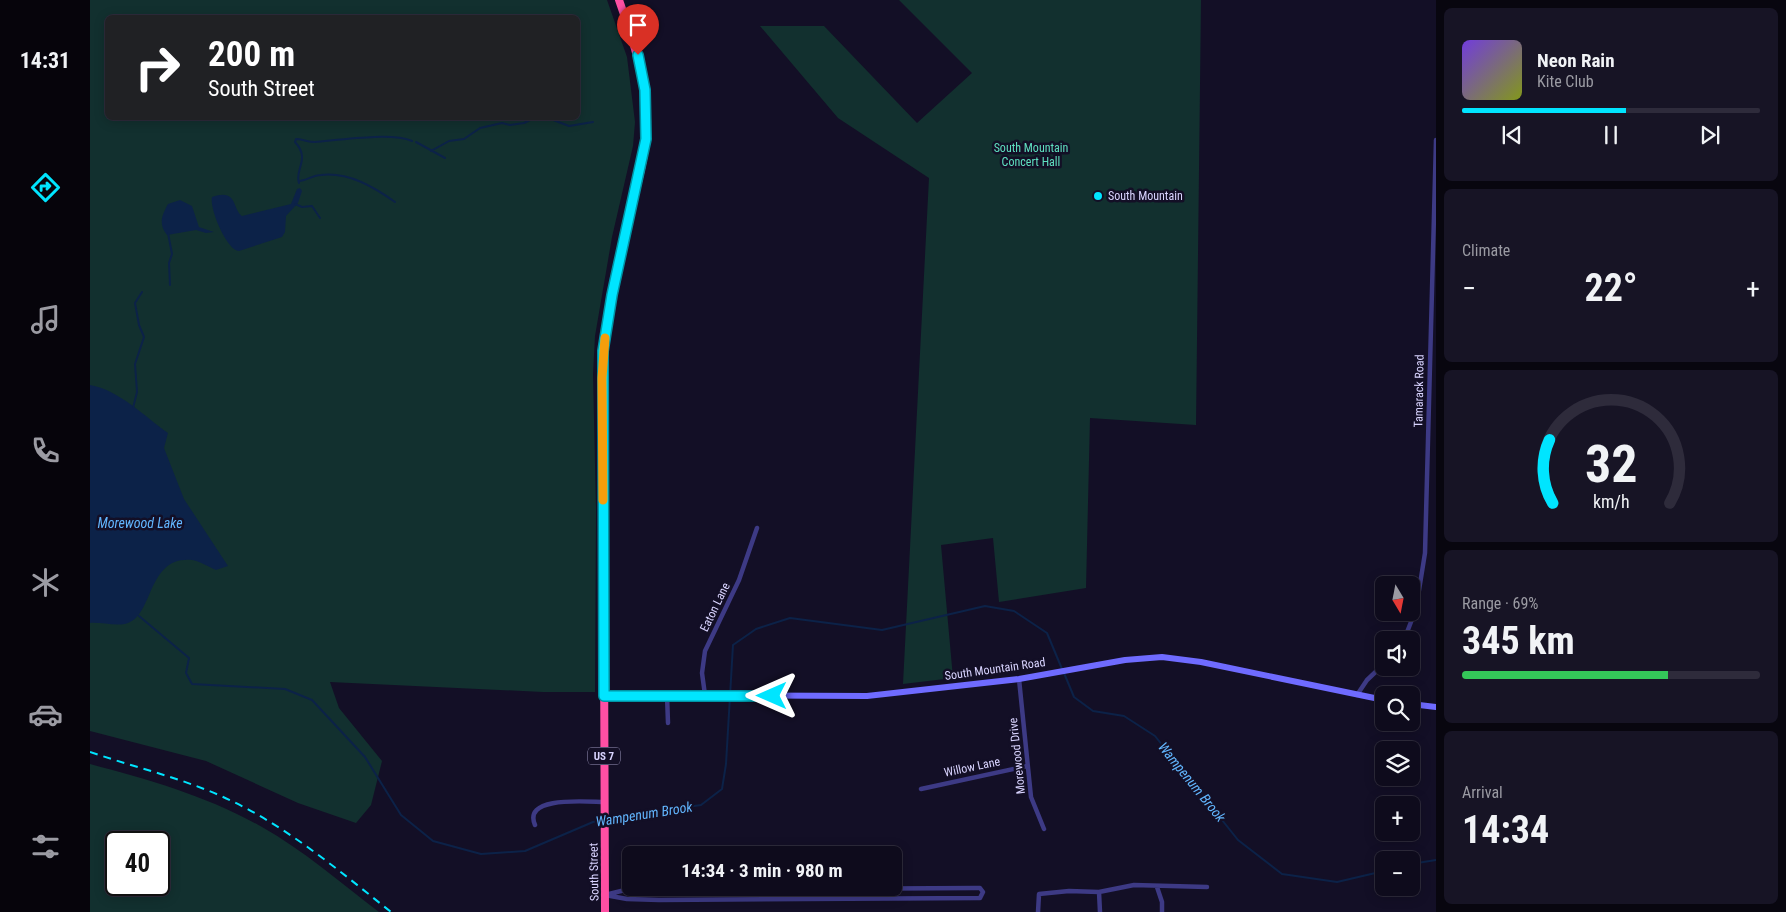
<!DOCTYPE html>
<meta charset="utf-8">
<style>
:root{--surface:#0e0b1c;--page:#171425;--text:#f1f3f6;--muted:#9b9ba3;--line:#2e2b3b;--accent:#00e5ff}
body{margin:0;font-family:"Roboto Condensed",sans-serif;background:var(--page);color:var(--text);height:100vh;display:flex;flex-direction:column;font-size:19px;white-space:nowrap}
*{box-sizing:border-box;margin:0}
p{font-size:16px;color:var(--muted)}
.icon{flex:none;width:28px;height:28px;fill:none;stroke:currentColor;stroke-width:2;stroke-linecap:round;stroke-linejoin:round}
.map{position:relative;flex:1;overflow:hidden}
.side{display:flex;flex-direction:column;gap:8px;padding:8px;background:#08060f;width:350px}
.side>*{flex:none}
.guide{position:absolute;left:15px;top:15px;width:475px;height:105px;border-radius:8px;box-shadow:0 2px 12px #0003,0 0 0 1px var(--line);background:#202124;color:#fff;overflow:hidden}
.needle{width:32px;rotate:170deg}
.controls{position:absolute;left:1285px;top:576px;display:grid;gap:10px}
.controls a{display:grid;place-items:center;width:45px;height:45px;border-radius:8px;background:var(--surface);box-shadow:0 2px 12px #0003,0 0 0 1px var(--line);font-size:25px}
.speed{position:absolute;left:15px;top:831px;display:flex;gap:10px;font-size:25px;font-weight:700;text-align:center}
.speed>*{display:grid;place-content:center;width:65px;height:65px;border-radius:50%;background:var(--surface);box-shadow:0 2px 12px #0003,0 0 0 1px var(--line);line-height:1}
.speed .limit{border:2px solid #111;border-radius:8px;background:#fff;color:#111}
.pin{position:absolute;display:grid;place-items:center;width:42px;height:42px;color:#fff;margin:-51px -21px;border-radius:50% 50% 50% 0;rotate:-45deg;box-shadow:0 0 5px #0007}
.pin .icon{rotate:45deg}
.me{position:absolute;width:55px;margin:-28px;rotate:270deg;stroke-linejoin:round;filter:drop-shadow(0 0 4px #0008)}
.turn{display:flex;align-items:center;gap:18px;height:105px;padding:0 20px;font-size:22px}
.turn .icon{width:65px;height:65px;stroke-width:2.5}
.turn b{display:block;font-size:35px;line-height:42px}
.big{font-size:38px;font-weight:700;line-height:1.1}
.side .tile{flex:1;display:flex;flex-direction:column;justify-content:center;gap:8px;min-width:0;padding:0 18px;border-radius:8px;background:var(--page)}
.side .dial{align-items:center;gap:0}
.dial svg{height:130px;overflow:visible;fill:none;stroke:var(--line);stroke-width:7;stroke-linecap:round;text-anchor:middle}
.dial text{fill:var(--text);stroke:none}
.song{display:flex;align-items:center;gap:15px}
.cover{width:60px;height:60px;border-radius:8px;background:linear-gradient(135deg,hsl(260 70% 55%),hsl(70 70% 35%))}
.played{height:5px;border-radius:2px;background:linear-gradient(90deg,var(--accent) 55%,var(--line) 55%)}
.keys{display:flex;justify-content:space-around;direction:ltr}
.heat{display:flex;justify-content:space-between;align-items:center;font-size:28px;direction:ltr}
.charge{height:8px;border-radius:4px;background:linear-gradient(90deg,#34c759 69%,var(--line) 0)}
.trip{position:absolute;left:532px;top:846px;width:280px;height:50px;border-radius:8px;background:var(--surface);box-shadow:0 2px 12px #0003,0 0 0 1px var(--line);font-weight:700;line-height:50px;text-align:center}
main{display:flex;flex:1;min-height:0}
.menu{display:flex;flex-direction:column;width:90px;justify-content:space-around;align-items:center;background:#06040b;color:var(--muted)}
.menu .icon{width:35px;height:35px}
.menu .on{color:var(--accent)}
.menu b{font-size:22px;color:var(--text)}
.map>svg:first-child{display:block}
.green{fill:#12302f;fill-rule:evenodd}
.water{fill:#0c2248}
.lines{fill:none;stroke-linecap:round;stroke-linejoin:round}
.stream{stroke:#0c2248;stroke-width:2}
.street{stroke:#3d3a85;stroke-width:4.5}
.secondary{stroke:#6f6bff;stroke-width:6}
.highway{stroke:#ff4fa3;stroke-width:8}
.rail{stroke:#00e5ff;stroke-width:2;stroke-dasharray:8 6;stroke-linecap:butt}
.route-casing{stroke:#0095a6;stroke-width:12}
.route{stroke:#00e5ff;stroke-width:9}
.slow{stroke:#f59e0b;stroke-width:9}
.poi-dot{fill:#00e5ff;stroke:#130f26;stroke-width:2}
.labels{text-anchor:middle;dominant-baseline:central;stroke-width:5;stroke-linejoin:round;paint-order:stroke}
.shield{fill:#130f26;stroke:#9e99be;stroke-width:1}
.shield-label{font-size:11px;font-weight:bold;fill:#d9d4ff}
.park-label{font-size:12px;fill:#5fe0c0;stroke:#130f26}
.poi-label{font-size:12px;fill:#d9d4ff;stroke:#130f26;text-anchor:start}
.street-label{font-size:12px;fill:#d9d4ff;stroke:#130f26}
.water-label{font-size:14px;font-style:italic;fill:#62b6ff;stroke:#130f26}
</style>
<main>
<nav class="menu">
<b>14:31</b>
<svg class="icon on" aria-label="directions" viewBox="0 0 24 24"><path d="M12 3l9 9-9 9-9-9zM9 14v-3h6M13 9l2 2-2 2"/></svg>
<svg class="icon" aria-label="music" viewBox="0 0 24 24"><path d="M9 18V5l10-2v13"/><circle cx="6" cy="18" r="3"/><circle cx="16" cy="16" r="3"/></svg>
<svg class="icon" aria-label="phone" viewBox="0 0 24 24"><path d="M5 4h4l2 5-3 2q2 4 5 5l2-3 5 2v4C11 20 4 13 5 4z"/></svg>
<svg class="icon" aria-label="climate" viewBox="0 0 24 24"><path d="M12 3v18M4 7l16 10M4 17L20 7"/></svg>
<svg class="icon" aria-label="car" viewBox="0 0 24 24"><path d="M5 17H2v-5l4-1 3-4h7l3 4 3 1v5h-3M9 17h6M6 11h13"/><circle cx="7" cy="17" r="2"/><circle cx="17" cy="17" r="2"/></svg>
<svg class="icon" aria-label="filters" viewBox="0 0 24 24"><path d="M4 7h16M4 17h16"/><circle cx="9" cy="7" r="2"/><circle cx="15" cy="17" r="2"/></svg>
</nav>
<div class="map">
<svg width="1346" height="912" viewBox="0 0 1346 912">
<rect width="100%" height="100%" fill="#130f26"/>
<path class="green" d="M0,0H517L537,57L545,122L543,146L522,237L505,336L503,374L506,510L505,692H453L240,682L249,708L292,761L281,805L266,823L208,803L116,761L0,731ZM18,18H488V118H18Z
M809,0H1111L1106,425L1000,418L996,588L909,602L903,538L851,545L863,678L813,684L839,178L748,118L670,26H734L827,123L882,73Z
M0,764C60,780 117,796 172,827C213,850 251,883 289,912H0ZM26,842H69V885H26Z"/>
<path class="water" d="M210,188L212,191L208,203L196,216L195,232L192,237L149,251C136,250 119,207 122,197C148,188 142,209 152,216L201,204L207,189Z
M90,200L102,206L109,227L124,232L116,233L106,230L77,235C68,224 72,215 78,204Z
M0,385C29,390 54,416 78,433L74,448L94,499L138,566L126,570C119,567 109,561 102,560C57,556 64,614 38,623C28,627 11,622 0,623Z"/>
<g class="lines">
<path class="stream" d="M458,118L479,126L503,122
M326,142L355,158
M341,151L359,141L374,139L390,128L412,123L420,125L434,123L444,118
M209,181C216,181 223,175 231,175C259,172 284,187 305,202
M209,183C204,170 221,159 205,142L206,139C212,139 218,142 225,142C249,140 302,132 322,141
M205,204L212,207L222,206L230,218
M78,233L82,254L79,263L80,285
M43,408L47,392L45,364L54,337L49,325L45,303L52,292
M49,616L99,658L96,673L102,684L195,689L222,700L275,757L311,815L343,841L391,854L435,851L503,822L513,820
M974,673L984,697L1003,711L1034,716L1065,736L1148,840L1192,874L1247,882L1294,871
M518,819L611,805L632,789L636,764L643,645L666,629L700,618L792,630L895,606L924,611L957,633L972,669
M1321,864L1346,860"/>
<path class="street" d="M1314,640L1326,609L1335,553L1346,140
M929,679L941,797L954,829
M577,695L578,723
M615,695L612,673L615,651L649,580L667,528
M1267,695L1277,680L1294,664
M831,789L937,766
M445,825C432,795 499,802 514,802
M1067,887L1072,902V912
M885,888H890L893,892L890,898L569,900L537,899L515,895L535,890Z
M1009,892L1010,912
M948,912L949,894L979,891L1009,892L1044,885L1117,887"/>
<path class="secondary" d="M514,695L777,696L929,679L1035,660L1072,657L1111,662L1294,700
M1321,704L1346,707"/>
<path class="highway" d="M515,912L513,351C519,307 528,263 539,220C546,187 558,152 557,118C555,76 543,40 529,0"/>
<path class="rail" d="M0,752C44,767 88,777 131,796C194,824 247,869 301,912"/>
</g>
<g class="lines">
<defs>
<path id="route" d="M548,55L555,90L556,139L522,295L513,351L514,696H682"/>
</defs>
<use href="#route" class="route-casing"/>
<use href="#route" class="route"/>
<path class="slow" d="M513,500L512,378L515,338"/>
</g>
<circle class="poi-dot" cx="1008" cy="196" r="5"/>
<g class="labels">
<rect class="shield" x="498" y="747.5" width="32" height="17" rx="4"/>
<g class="shield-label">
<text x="514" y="756">US 7</text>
</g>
<g class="park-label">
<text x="941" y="148">South Mountain<tspan x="941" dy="14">Concert Hall</tspan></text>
</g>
<g class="poi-label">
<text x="1018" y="196">South Mountain</text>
</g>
<g class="street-label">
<text transform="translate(1329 391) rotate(-89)">Tamarack Road</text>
<text transform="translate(625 607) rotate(-64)">Eaton Lane</text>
<text transform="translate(905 669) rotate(-8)">South Mountain Road</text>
<text transform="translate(927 756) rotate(-96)">Morewood Drive</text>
<text transform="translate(882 767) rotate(-12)">Willow Lane</text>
<text transform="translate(504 872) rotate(-91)">South Street</text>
</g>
<g class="water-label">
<text x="50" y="523">Morewood Lake</text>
<text transform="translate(1102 782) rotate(51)">Wampenum Brook</text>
<text transform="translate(554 814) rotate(-9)">Wampenum Brook</text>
</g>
</g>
</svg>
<div class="controls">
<a><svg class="needle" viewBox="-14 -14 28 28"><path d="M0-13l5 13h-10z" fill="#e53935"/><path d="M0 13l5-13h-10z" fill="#9b9ba3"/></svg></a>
<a><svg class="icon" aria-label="sound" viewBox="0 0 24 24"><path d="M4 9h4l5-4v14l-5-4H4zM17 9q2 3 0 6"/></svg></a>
<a><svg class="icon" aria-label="search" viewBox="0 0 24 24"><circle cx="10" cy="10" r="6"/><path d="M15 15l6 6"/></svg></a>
<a><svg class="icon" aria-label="layers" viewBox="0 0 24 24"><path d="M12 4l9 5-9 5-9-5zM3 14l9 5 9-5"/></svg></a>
<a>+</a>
<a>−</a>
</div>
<div class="speed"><div class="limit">40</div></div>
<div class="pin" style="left:548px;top:55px;background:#d93025"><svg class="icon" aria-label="arrive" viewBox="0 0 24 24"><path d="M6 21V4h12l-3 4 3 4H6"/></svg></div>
<svg class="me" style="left:682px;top:696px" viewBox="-20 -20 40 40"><path d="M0-17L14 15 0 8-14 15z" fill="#00e5ff" stroke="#fff" stroke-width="4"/></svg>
<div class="trip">14:34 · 3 min · 980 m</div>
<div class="guide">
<div class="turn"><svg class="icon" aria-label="right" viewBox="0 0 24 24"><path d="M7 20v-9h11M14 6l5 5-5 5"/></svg><div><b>200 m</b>South Street</div></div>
</div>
</div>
<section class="side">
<div class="tile">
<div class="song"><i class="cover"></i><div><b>Neon Rain</b><p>Kite Club</p></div></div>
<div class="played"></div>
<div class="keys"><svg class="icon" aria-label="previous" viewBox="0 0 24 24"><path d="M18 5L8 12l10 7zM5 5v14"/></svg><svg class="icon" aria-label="pause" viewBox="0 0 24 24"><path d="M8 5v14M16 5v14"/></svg><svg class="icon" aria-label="next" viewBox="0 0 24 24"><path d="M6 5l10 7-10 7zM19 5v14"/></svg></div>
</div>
<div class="tile"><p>Climate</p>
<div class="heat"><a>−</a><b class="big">22°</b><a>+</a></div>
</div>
<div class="tile dial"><svg viewBox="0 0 100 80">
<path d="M14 69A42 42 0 1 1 86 69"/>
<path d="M14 69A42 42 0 0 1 12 30" stroke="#00e5ff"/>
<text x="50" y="56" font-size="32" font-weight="700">32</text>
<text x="50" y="72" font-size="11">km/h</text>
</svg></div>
<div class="tile"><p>Range · 69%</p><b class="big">345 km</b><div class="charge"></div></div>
<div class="tile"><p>Arrival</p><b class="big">14:34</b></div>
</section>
</main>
